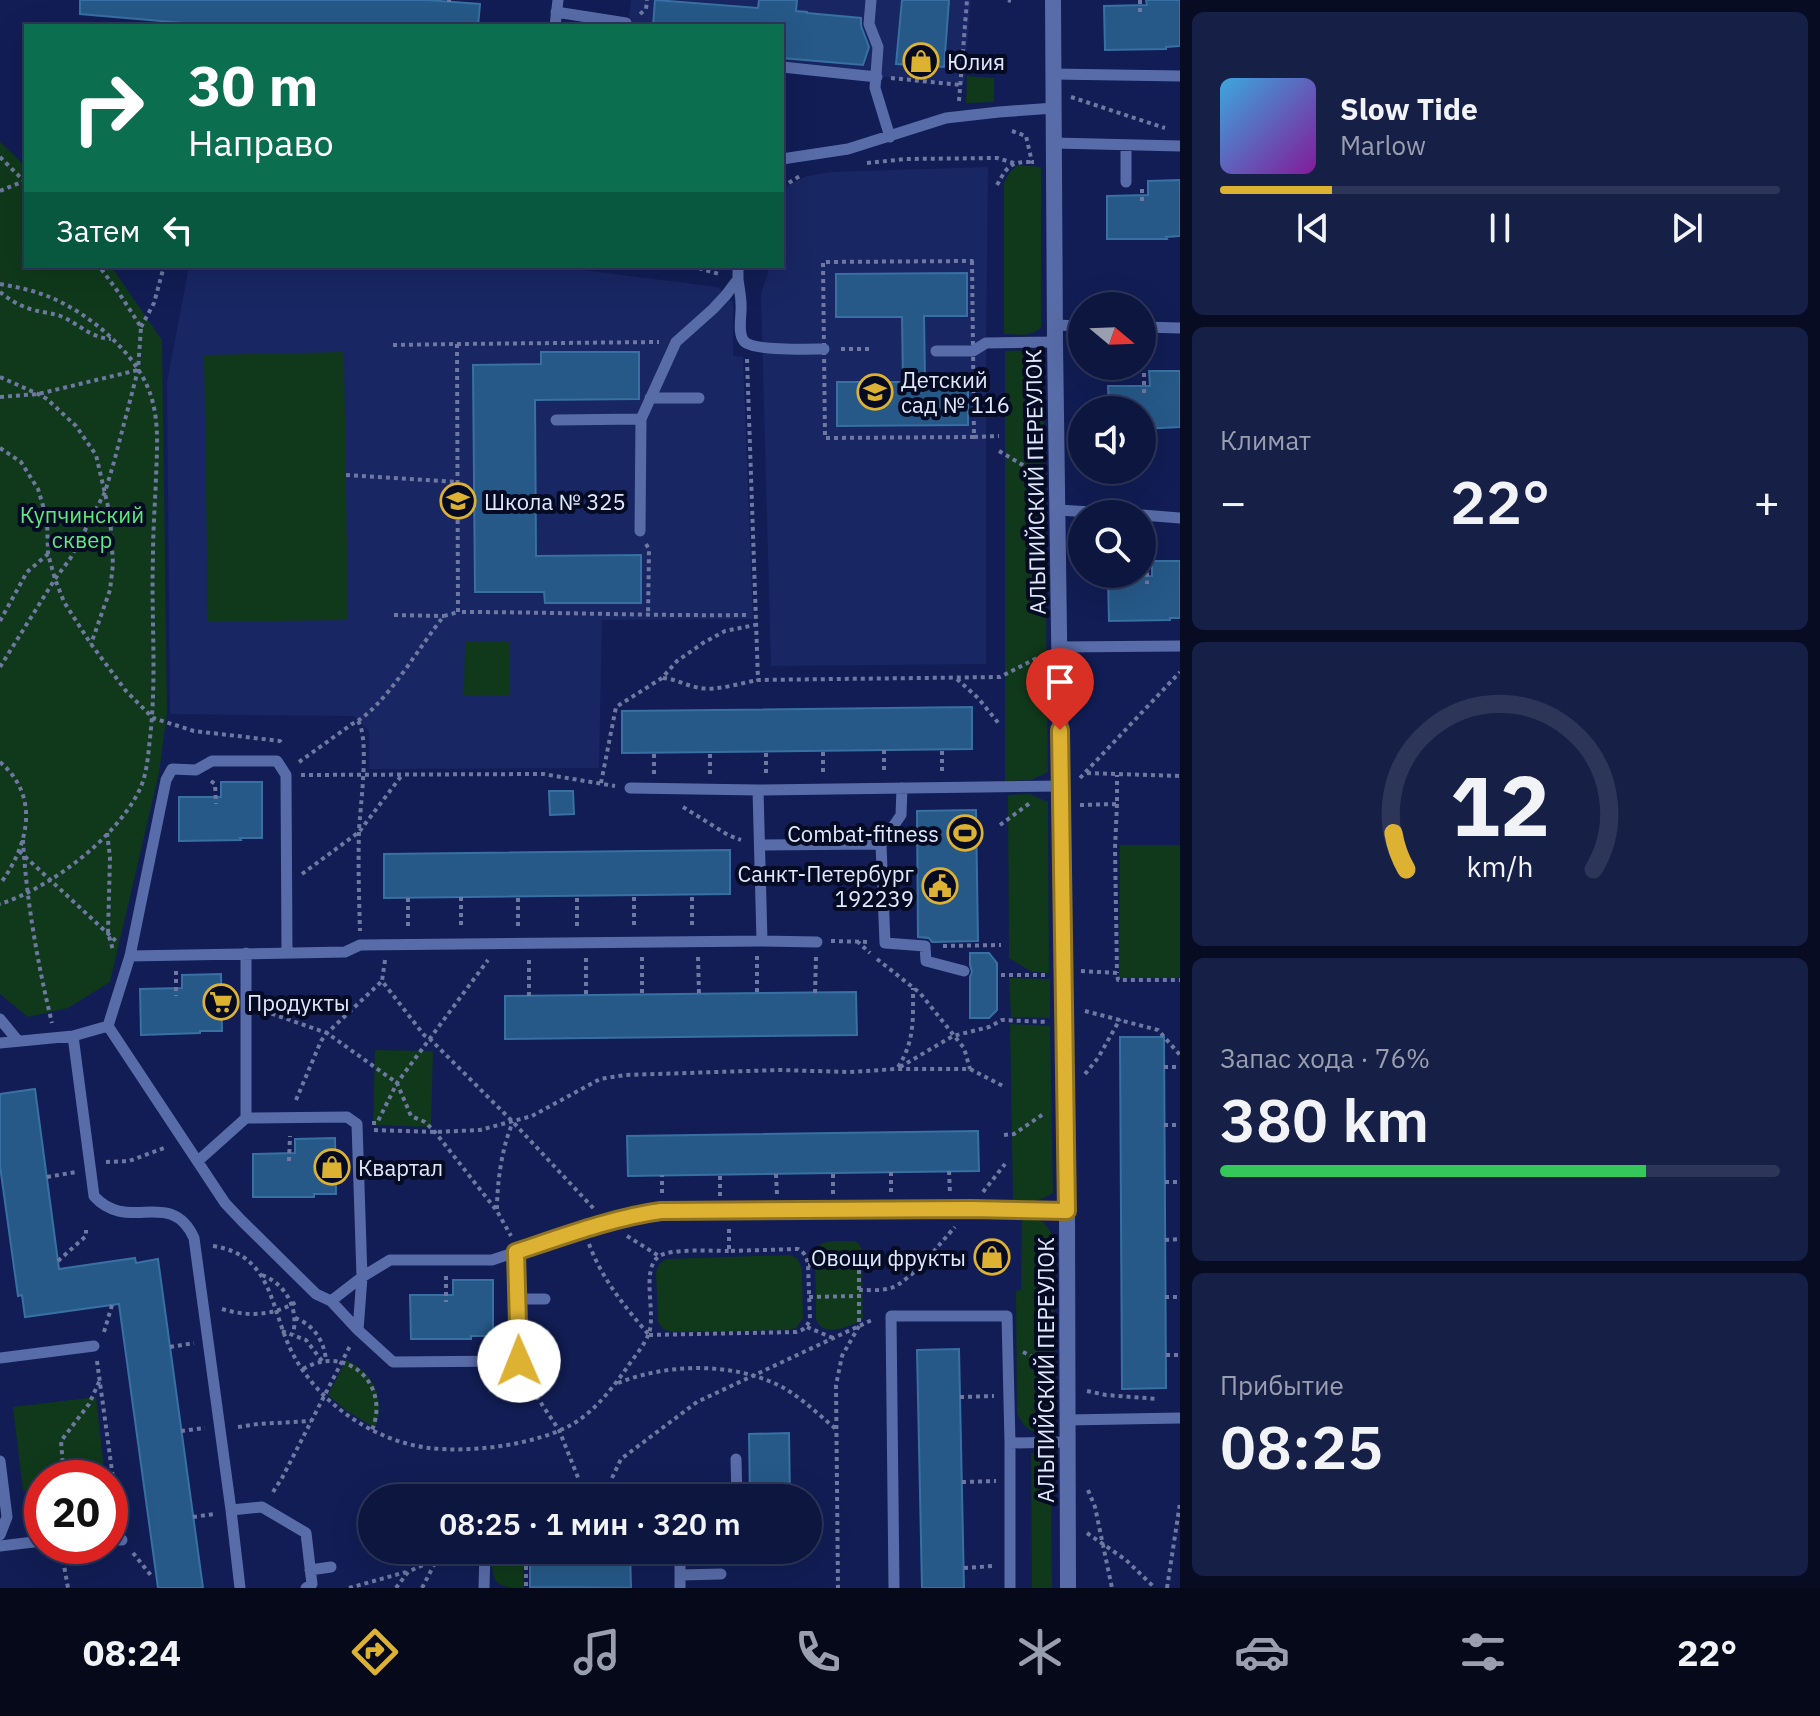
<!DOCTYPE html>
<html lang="ru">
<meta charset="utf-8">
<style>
:root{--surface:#0d163f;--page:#161f46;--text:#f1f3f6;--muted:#9a9fb0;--line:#2d3559;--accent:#ddb233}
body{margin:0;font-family:"IBM Plex Sans",sans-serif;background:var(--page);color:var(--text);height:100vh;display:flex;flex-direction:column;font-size:30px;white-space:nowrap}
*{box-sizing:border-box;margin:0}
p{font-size:26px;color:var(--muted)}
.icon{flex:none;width:44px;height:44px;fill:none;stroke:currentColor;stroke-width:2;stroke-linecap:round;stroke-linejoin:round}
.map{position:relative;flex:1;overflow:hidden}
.drawer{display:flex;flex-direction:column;gap:12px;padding:12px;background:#070c23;width:640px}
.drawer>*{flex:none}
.hud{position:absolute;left:24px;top:24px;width:760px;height:244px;border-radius:0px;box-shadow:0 8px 32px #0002,0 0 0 2px var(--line);background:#0b6e4f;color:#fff;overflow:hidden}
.needle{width:52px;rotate:109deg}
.fabs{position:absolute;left:1068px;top:292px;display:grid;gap:16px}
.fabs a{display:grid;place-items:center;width:88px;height:88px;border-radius:50%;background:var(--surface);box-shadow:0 8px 32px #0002,0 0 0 2px var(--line);font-size:40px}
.speed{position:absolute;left:24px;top:1460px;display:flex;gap:16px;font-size:40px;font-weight:700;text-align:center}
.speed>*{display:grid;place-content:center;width:104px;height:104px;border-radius:50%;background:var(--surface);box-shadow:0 8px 32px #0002,0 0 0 2px var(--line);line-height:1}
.speed .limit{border:12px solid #d22;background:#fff;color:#111}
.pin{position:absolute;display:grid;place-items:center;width:68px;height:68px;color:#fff;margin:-82px -34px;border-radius:50% 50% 50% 0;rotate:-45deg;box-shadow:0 0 8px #0007}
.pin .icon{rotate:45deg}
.me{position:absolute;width:88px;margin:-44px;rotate:359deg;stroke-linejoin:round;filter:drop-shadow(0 0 6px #0008)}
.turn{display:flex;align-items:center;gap:28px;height:168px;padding:0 32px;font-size:36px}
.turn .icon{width:104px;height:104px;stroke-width:2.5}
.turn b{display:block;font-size:56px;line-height:68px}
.then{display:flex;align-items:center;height:76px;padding:0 32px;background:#0003;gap:16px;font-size:30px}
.big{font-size:60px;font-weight:600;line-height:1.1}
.drawer .tile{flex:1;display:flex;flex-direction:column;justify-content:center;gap:12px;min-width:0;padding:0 28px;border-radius:12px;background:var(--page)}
.drawer .dial{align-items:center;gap:0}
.dial svg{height:208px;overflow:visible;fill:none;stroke:var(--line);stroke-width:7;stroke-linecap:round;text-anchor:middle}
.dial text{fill:var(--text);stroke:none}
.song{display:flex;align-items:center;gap:24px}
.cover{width:96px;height:96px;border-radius:12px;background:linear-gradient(135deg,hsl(200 70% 55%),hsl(290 70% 35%))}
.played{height:8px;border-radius:4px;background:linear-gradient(90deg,var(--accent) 20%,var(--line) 20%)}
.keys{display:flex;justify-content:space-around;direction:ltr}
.heat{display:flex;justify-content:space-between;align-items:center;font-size:44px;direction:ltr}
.charge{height:12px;border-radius:6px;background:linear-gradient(90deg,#34c759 76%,var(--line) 0)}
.trip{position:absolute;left:358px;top:1484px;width:464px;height:80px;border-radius:40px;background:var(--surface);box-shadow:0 8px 32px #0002,0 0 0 2px var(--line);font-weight:600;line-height:80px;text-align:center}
.menu{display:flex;height:128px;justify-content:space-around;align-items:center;background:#050919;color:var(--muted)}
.menu .icon{width:56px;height:56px}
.menu .current{color:var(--accent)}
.menu b{font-size:36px;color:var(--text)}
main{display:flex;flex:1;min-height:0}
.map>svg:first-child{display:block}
.built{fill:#182663}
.green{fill:#0f391a}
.building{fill:#265988;stroke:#3870a3;stroke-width:2}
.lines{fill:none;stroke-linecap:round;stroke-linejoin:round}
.path{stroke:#6e78a0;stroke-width:4;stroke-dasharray:4 4;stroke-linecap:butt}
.service{stroke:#586ca9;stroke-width:11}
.minor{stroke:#586ca9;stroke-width:16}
.route-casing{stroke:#907421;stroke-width:20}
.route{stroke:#ddb233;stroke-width:14}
.labels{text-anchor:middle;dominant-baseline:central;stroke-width:8;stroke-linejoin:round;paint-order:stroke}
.poi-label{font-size:22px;fill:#e0e9fe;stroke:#050b23;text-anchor:start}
.street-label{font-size:22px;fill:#e0e9fe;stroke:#050b23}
.park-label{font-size:22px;fill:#5fea81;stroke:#050b23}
</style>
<main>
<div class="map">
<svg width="1180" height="1588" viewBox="0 0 1180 1588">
<rect width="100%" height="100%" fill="#111d54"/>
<path class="built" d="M631,0H971L964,83L782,70V26H628Z
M988,167L986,343V664L771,666L761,294L770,266H782V192L792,183L807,176L831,172Z
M189,266H551L718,287L733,302V356L743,357L753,619L602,620L599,768L369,769V731L354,716L170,714L167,382Z"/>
<path class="green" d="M967,76L994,78V102L966,103Z
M0,142L26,167V266H111L162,340L167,713L159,773L110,982L68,1008L28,1017L0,994Z
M1018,165L1041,167V327C1032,338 1016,334 1004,334V182L1010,172Z
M1035,350L1041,353L1043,358L1048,772L1031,780L1005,781V351Z
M344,352L348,620L208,622L204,355Z
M465,641L510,642L509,695H464Z
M1029,794L1048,802L1049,973L1032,972L1009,958L1008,795Z
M1120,845H1180V978H1119Z
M1009,978L1050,979V1018L1011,1017Z
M1010,1024L1050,1026L1053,1193C1041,1201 1030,1202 1016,1203L1013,1200Z
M375,1050L433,1051L431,1127L373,1125Z
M1022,1216C1039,1217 1045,1221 1053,1236L1055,1420C1040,1440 1026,1433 1017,1413L1016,1291L1021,1290Z
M854,1241L859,1244L862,1250L863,1320C849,1326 823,1339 816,1319L815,1250C822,1238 841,1242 854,1241Z
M791,1255L798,1259L802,1269L803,1318L796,1328L789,1330L672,1332L663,1329L658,1322L656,1272L659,1264L666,1259Z
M346,1360C374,1372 386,1399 375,1428L347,1411L328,1395Z
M96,1397L105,1478H42V1488L23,1491L13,1407Z
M1036,1452L1049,1458L1051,1464L1052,1588H1032L1031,1453Z
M492,1550H523L524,1588C491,1588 492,1580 492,1550Z"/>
<path class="building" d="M80,0H427L480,4L478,26H219L80,14Z
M655,0L758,8L759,0H797L796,11L807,12V13L861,18V26L869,47L863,65L782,58V26H653Z
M902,0H949L944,67L896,64Z
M1146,0H1180V46L1166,47V49L1105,50L1104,6L1147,5Z
M1180,180V236L1166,237L1167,239H1107V196L1148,195V181Z
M967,273V316H924L925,382L968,381V425L837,426V382H903L902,317H836V274Z
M541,352H639V399L535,400L536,556L641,555V603H545L544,592H475L473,365L541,364Z
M1149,371H1180V427L1142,429V410H1109L1108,386H1150Z
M1152,561H1180V618H1170V620L1109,621L1108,577L1152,576Z
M972,707V749L622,753V711Z
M221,782H262V838H240L241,840L179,841V797H221Z
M549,791H573L574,814L550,815Z
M976,810L978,941L932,942L929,938L918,937L917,811Z
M730,850V894L384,898V854Z
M970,953H989L997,963V1010L989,1018H970V977L972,972L970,965Z
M221,974L222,1031H200V1033L141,1035L140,989L182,988V975Z
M856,992L857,1035L505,1039V996Z
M1120,1037H1164L1166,1388L1122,1389Z
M35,1089L59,1269L135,1258L136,1263L158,1259L203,1588H158L119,1304L25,1317L22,1295L18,1296L0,1166V1094Z
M978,1131L979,1171L628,1176L627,1136Z
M335,1138L336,1194H314V1197H253V1154L295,1153V1139Z
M453,1280H493V1336H471V1339H411L410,1295H453Z
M959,1349L964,1588H922L917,1350Z
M789,1433L790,1498H750L749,1434Z
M530,1550H630L631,1588L530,1587Z"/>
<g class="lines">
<path class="path" d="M1008,0L1011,1
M1140,0V12
M449,2V0
M640,14L646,9L647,0
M963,65L1008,68
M891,78L961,85
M1071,97L1165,128
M959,101L967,0
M1012,131L1026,136L1032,162H1034
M0,157L26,183
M867,163L906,159L997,158L1014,163
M997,185C1007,167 1010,161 1032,162
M782,187L800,176
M1142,189V203
M0,191L24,181
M972,261L974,437L825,438L823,262Z
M691,266L719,274
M0,284C16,287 32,290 47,296C86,311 132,349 148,388C160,417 157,447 156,478C155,504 153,530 153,556C151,617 157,677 150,738C148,756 147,775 139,791C115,839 50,888 0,904
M0,292C10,300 21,307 34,310C44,313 55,313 65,318C81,326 92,338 111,339
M141,327L154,303L164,266
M457,344L659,342
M393,345L457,344L458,612C554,612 650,616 747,615
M841,349H871
M747,359L758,680L1000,677L1039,657
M1144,373V393
M0,377L38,394L47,399L76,426L96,455L110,515L113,564L110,590L91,644
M0,397L38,394L138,370
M974,437L999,436
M0,448L21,462L38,489L47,519L48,554L55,579L64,602L91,644L126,691L153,718L194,731L280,741L282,744
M999,451L1038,474
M346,475L456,482
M646,544L649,549L648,616
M1142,559L1147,563V584
M394,615L444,616
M0,621L27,572L48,554
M0,667L55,579L70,559L105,492L114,462L138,370L141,327L119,293L99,266
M663,678C676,679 687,686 700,688C716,691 741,683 758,680
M957,679L978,698L1000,725
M358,721C370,739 360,807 359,831C358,864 359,898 360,931
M884,750V771
M0,762C41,797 28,846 0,884
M299,762L352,724C384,709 420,645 444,616L458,612
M942,771V749
M823,772V751
M766,773V751
M1087,773L1180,776
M654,774V752
M710,774V752
M301,775L543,774L615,786
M1080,778L1180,672
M211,781L215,784L216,804
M601,783L616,707L662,678L677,661L703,643L725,631L755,625
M1117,804L1115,848L1117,973
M1080,805L1117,804V775
M683,807L728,835L741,840
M1000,825L1030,803
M107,833L110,857L108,933L113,950
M23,840C26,898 38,966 52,1023
M19,851L117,942
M302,874L359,832L402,775
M461,897V927
M408,898V928
M634,925V896
M692,925V895
M518,926V897
M577,926V896
M831,941L870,942
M857,941L870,953
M943,946L1001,945
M757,956V993
M642,957V995
M698,957L699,994
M586,958V995
M877,959L920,993L964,1048L970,1069
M385,960L382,981L424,1035L430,1039L513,1122L595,1210
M176,971V996
M1081,971L1117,973L1118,980H1180
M1001,975H1045
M815,993L816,957
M529,996V958
M264,1011L327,1033L397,1083L411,1116L425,1122L435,1132L497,1211L511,1236
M1085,1011L1158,1030L1180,1055
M898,1067C915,1041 913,1018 913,988
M900,1067L953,1036L989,1027L1002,1020L1048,1022
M1164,1067H1180
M1085,1074L1098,1058L1120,1019
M296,1100L321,1041L327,1033L382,981
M372,1123H377L397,1083L488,960
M1164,1125H1180
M374,1130L435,1132L480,1130L532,1116L600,1079L625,1075L779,1070L849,1072L896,1069H970L1003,1086
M1004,1135L1014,1134L1045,1113
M289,1161L290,1136
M106,1162L129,1161L167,1147
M949,1171L950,1193
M891,1172V1194
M776,1174L777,1195
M47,1177L76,1172
M1165,1182H1180
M983,1192L1005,1164
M662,1193V1175
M833,1194V1173
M720,1196V1174
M497,1209C497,1183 502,1146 513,1122
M627,1236L659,1256
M1165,1240L1180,1239
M589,1244C602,1279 625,1307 649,1335
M213,1246C275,1255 270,1313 294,1356C320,1404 374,1441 429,1448C471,1453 534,1445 571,1425C594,1412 611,1390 626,1369C633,1358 645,1345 649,1333C656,1313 641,1271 658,1257C668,1248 714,1251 729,1251
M58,1261L86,1236V1230
M808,1265H859V1326L842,1356L836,1385L838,1588
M262,1275C286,1284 299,1309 293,1334
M446,1276V1302
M859,1290C869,1290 881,1291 891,1288C910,1282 941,1242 955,1227
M809,1297L859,1296
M1165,1297H1180
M222,1309C249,1317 273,1316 298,1301
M295,1318C314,1325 324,1341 326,1360
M807,1327L833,1338
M282,1331L306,1340L322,1361
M104,1332L112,1305
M649,1335L796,1332C804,1330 807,1327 810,1319L808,1265C807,1257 805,1253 798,1249L729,1251V1229
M170,1347L194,1343
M1023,1352L1047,1364
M1166,1355H1180
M97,1361L119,1522
M303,1369C346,1343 391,1384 372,1430
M523,1376L559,1430L579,1480
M618,1383C668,1363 734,1362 782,1387C802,1398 819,1415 836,1429
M1087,1391L1106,1395L1158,1399
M960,1397L994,1396
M238,1427L258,1424L311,1421
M181,1431L205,1428
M64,1478L61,1441L89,1404L100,1380
M612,1478L621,1459L697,1402L874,1319
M962,1482L996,1481
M1088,1490L1095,1507L1112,1588
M273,1492L282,1478L351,1344
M193,1517L214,1514
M1087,1533L1126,1560L1155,1588
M526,1550V1588
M133,1553L153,1578
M63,1560L68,1588
M964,1568L993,1566
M349,1588L406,1572
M396,1588L408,1572L454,1550
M422,1588L436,1561
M1167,1588L1180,1503"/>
<path class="service" d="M871,0L869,24L878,47L875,88L890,137
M556,12L626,23L627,26
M555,26L558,0
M782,67L877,77
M1053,74L1180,76
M1054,143L1180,146
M1126,145V182
M782,159L848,149L946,118L999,112L1054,108
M738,279C739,288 741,296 741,304C742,315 737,333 744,341C751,351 810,349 824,349
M1055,325L1082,326
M1142,327L1180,328
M936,351H973L986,343L1055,342
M1125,366V368
M650,398H699
M556,420L641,419
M1058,510L1125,514
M1142,515L1180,518
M640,531L641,419L676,342L713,309L726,295L738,279V266
M1059,647L1180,646
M630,788L758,790
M902,788L901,815L881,844L885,943L925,946L926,961L964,971
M761,845L881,844
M762,941L817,942
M246,953V1118L347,1117L357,1124L362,1277L358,1330
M130,956L345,952L360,945L762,941L758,790L1061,786
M0,1019L18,1041
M108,1026L225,1203L242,1221L316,1294L331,1301L358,1330L393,1362L519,1361L516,1252
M73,1036L94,1196C128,1234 171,1187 194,1238L231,1510L240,1588
M0,1043L73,1036L108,1026L130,956L166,780L172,769L196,770L212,761H277L286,775L287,953
M198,1161L246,1118
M517,1299H545
M331,1301L362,1277L390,1260H492L564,1236L647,1213L661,1211L971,1209L1067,1211
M0,1358L94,1346
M1067,1420L1180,1418
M1010,1443L1067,1442
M736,1459L737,1498
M0,1461L7,1517L0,1535
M546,1498L633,1491L655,1498
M231,1510L262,1507L306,1533L312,1584L306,1588
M110,1540H122
M0,1546L42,1541
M680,1550V1588
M638,1557L680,1558
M310,1570L331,1567
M681,1575L721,1574
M484,1588L485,1550
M894,1588L891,1316H1007L1010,1443V1588"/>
<path class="minor" d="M1053,0L1055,342L1067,1211L1068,1588"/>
</g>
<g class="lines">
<defs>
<path id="route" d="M519,1361L516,1252C561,1237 615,1217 661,1211L971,1209L1067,1211L1060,730"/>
</defs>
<use href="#route" class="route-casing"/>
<use href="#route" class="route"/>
</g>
<defs>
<symbol id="shop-ring" viewBox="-11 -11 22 22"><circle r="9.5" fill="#050b23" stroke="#ddb233" stroke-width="1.5"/><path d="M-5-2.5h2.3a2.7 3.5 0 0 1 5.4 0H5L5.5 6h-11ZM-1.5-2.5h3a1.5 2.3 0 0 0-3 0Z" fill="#ddb233"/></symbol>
<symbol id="school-ring" viewBox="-11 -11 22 22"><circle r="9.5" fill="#050b23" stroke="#ddb233" stroke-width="1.5"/><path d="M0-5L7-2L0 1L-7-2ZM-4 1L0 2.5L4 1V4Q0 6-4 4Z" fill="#ddb233"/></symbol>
<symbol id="stadium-ring" viewBox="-11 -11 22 22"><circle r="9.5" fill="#050b23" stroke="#ddb233" stroke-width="1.5"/><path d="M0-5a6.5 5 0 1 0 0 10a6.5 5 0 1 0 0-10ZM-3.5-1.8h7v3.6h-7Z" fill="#ddb233"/></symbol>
<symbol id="civic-ring" viewBox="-11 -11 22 22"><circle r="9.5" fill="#050b23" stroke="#ddb233" stroke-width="1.5"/><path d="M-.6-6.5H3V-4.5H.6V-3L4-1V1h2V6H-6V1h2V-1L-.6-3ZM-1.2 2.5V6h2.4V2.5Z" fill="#ddb233"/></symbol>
<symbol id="supermarket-ring" viewBox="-11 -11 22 22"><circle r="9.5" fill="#050b23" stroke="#ddb233" stroke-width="1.5"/><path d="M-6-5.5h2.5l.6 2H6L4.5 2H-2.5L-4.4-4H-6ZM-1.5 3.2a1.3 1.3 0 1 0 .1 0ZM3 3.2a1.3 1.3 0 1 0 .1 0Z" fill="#ddb233"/></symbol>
</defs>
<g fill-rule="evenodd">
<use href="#shop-ring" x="901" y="41" width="40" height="40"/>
<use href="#school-ring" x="855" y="372" width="40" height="40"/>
<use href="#school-ring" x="438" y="481" width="40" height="40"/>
<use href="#stadium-ring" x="945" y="813" width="40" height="40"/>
<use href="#civic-ring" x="920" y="866" width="40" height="40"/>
<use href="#supermarket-ring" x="201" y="982" width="40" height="40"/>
<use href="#shop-ring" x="312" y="1147" width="40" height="40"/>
<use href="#shop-ring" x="972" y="1237" width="40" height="40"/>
</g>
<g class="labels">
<g class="poi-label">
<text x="947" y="61">Юлия</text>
<text x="901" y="379">Детский<tspan x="901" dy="25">сад № 116</tspan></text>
<text x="484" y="501">Школа № 325</text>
<text x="939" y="833" text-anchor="end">Combat-fitness</text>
<text x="914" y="873" text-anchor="end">Санкт-Петербург<tspan x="914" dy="25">192239</tspan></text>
<text x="247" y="1002">Продукты</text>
<text x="358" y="1167">Квартал</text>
<text x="966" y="1257" text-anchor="end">Овощи фрукты</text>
</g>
<g class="street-label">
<text transform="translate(1035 482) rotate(-91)">АЛЬПИЙСКИЙ ПЕРЕУЛОК</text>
<text transform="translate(1045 1370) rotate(-90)">АЛЬПИЙСКИЙ ПЕРЕУЛОК</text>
</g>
<g class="park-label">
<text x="82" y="514">Купчинский<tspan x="82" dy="25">сквер</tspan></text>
</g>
</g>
</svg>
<div class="fabs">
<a><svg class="needle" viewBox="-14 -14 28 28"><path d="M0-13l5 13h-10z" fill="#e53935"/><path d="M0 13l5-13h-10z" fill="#9a9fb0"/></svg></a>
<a><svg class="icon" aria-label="sound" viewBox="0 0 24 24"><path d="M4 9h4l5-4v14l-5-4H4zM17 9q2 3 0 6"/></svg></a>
<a><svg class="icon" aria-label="search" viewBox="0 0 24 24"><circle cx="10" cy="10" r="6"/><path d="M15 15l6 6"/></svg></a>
</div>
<div class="speed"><div class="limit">20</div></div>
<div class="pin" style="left:1060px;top:730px;background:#d93025"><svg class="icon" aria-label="arrive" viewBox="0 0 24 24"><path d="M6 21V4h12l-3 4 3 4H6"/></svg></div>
<svg class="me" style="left:519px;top:1361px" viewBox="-20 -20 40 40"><circle r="19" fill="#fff"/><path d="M0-13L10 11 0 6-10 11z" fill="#ddb233"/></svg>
<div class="trip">08:25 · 1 мин · 320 m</div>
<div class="hud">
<div class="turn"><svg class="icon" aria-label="right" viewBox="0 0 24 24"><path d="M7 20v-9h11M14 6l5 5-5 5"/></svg><div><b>30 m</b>Направо</div></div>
<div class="then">Затем<svg class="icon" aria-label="left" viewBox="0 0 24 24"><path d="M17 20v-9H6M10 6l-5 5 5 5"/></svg></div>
</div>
</div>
<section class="drawer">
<div class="tile">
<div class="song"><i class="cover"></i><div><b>Slow Tide</b><p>Marlow</p></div></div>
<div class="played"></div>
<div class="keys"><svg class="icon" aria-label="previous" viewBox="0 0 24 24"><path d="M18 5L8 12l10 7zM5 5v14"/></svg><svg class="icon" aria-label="pause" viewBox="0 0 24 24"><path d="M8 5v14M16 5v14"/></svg><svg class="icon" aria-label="next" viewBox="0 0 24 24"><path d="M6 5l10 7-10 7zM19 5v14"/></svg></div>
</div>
<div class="tile"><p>Климат</p>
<div class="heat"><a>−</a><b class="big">22°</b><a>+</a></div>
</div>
<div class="tile dial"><svg viewBox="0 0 100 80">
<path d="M14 69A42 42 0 1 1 86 69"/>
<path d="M14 69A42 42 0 0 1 9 55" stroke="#ddb233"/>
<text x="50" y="56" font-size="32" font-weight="700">12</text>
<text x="50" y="72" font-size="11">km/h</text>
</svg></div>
<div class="tile"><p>Запас хода · 76%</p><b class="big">380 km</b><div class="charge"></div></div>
<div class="tile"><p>Прибытие</p><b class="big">08:25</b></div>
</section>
</main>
<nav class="menu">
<b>08:24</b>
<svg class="icon current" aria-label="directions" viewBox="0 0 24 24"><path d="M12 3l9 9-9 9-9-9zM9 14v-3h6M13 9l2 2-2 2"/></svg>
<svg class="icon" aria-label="music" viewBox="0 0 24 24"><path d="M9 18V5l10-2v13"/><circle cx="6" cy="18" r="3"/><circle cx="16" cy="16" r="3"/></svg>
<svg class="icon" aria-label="phone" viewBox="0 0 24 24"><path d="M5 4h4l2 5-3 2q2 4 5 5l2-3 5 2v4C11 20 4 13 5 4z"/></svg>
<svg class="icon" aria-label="climate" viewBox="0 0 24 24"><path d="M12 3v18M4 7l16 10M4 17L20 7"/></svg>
<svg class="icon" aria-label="car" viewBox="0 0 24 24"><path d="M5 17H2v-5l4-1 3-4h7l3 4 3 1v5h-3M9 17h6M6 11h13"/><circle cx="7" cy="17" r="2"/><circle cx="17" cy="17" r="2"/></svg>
<svg class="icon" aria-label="filters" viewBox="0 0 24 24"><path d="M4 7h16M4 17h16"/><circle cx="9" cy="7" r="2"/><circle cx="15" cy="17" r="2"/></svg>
<b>22°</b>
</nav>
